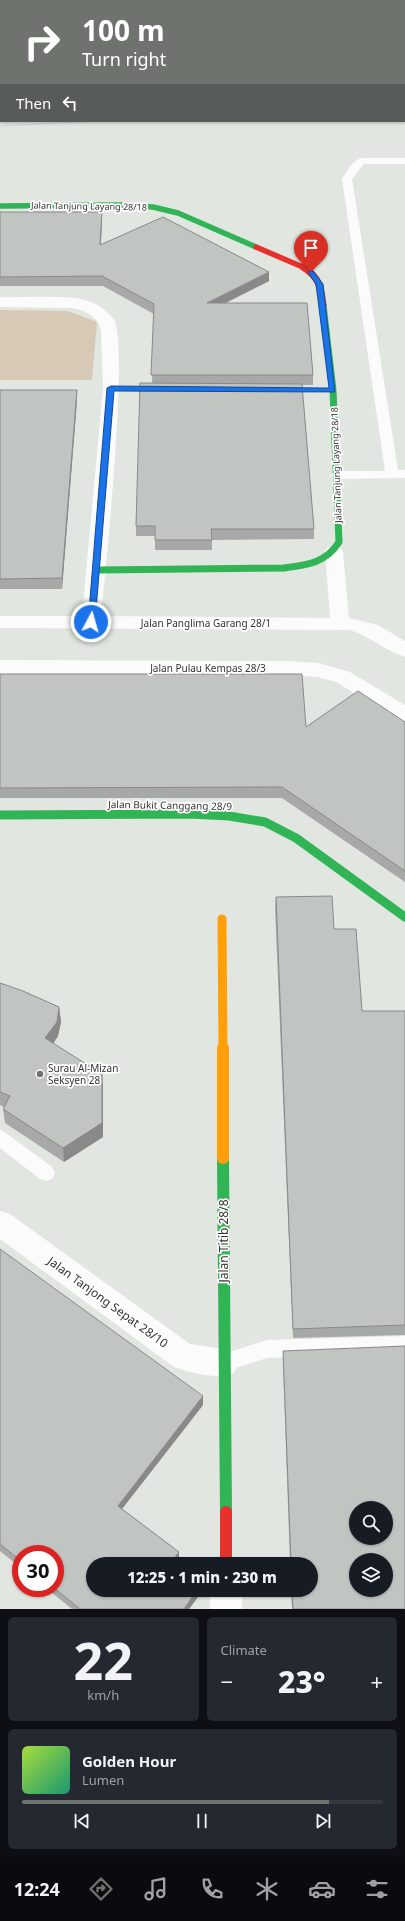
<!DOCTYPE html>
<meta charset="utf-8">
<style>
:root{--surface:#171b24;--page:#242831;--text:#f1f3f6;--muted:#9ea1a6;--line:#363941;--accent:#6f736e}
body{margin:0;font-family:"Noto Sans",sans-serif;background:var(--page);color:var(--text);height:100vh;display:flex;flex-direction:column;font-size:15px;white-space:nowrap}
*{box-sizing:border-box;margin:0}
p{font-size:13px;color:var(--muted)}
.icon{flex:none;width:22px;height:22px;fill:none;stroke:currentColor;stroke-width:2;stroke-linecap:round;stroke-linejoin:round}
.map{position:relative;height:1609px;overflow:hidden}
.panel{display:flex;flex-direction:column;gap:8px;padding:8px;background:#0d0f14;flex:1}
.panel>*{flex:none}
.hud{position:absolute;left:0px;top:0px;width:405px;height:122px;box-shadow:0 1px 3px #0004;background:#6f736e;color:#fff;overflow:hidden}
.fabs{position:absolute;left:349px;top:1501px;display:grid;gap:8px}
.fabs a{display:grid;place-items:center;width:44px;height:44px;border-radius:50%;background:var(--surface);box-shadow:0 1px 3px #0004;font-size:20px}
.speed{position:absolute;left:12px;top:1545px;display:flex;gap:8px;font-size:20px;font-weight:700;text-align:center}
.speed>*{display:grid;place-content:center;width:52px;height:52px;border-radius:50%;background:var(--surface);box-shadow:0 1px 3px #0004;line-height:1}
.speed .limit{border:6px solid #d22;background:#fff;color:#111}
.pin{position:absolute;display:grid;place-items:center;width:34px;height:34px;color:#fff;margin:-41px -17px;border-radius:50% 50% 50% 0;rotate:-45deg;box-shadow:0 0 4px #0007}
.pin .icon{rotate:45deg}
.me{position:absolute;width:44px;margin:-22px;rotate:6deg;stroke-linejoin:round;filter:drop-shadow(0 0 3px #0008)}
.turn{display:flex;align-items:center;gap:14px;height:84px;padding:0 16px;font-size:18px}
.turn .icon{width:52px;height:52px;stroke-width:2.5}
.turn b{display:block;font-size:28px;line-height:34px}
.then{display:flex;align-items:center;height:38px;padding:0 16px;background:#0003;gap:8px;font-size:15px}
.big{font-size:30px;font-weight:800;line-height:1.1}
.panel .tile{flex:1;display:flex;flex-direction:column;justify-content:center;gap:6px;min-width:0;padding:0 14px;border-radius:6px;background:var(--page)}
.panel .dial{align-items:center;gap:0}
.dial b{font-size:52px;line-height:1}
.song{display:flex;align-items:center;gap:12px}
.cover{width:48px;height:48px;border-radius:6px;background:linear-gradient(135deg,hsl(80 70% 55%),hsl(160 70% 35%))}
.played{height:4px;border-radius:2px;background:linear-gradient(90deg,var(--accent) 85%,var(--line) 85%)}
.keys{display:flex;justify-content:space-around;direction:ltr}
.heat{display:flex;justify-content:space-between;align-items:center;font-size:22px;direction:ltr}
.panel .tiles{flex:1;display:grid;gap:8px;grid-template-columns:1fr 1fr}
.tile:last-child{grid-column:span 2}
.trip{position:absolute;left:86px;top:1557px;width:232px;height:40px;border-radius:20px;background:var(--surface);box-shadow:0 1px 3px #0004;font-weight:800;line-height:40px;text-align:center}
.dock{display:flex;height:64px;justify-content:space-around;align-items:center;background:#090b0e;color:var(--muted)}
.dock .icon{width:28px;height:28px}
.dock .current{color:var(--accent)}
.dock b{font-size:18px;color:var(--text)}
.map>svg:first-child{display:block}
.green{fill:#d6cab6}
.lines{fill:none;stroke-linecap:round;stroke-linejoin:round}
.lane{fill:#fafbfa;fill-rule:evenodd}
.street{fill:#fafbfa;fill-rule:evenodd}
.fast-far3{stroke:#30b455;stroke-width:5.5}
.fast-far2{stroke:#30b455;stroke-width:7}
.fast-far1{stroke:#30b455;stroke-width:9}
.fast{stroke:#30b455;stroke-width:12}
.slow-far1{stroke:#ff9f0a;stroke-width:9}
.slow{stroke:#ff9f0a;stroke-width:12}
.jam-far2{stroke:#e5322d;stroke-width:5.5}
.jam-far1{stroke:#e5322d;stroke-width:7}
.jam{stroke:#e5322d;stroke-width:12}
.tram{stroke:#d3d5d3;stroke-width:1}
.wall{fill:#a6a9a7}
.shaded-wall{fill:#878a88}
.building{fill:#c1c5c2;stroke:#878a88;fill-rule:evenodd}
.route{fill:#1a73e8;stroke:#114b97}
.poi-dot{fill:#6f736e;stroke:#fff;stroke-width:1.5}
.labels{text-anchor:middle;dominant-baseline:central;stroke-width:3.5;stroke-linejoin:round;paint-order:stroke}
.far-street-label{font-size:9px;fill:#323531;stroke:#fff}
.street-label{font-size:10px;fill:#323531;stroke:#fff}
.poi-label{font-size:10px;fill:#323531;stroke:#fff;text-anchor:start}
.near-street-label{font-size:12px;fill:#323531;stroke:#fff}
</style>
<div class="map">
<svg width="405" height="1609" viewBox="0 0 405 1609">
<rect width="100%" height="100%" fill="#e1e6e0"/>
<path class="green" d="M0,310L68,311L97,322L92,380H0Z"/>
<g class="lines">
<path class="lane" d="M361,158H405V164H364L352,179L398,470H405V478L336,479L330,475L336,471H385L342,179C347,171 352,161 361,158Z
M111,386H160L166,389L160,392L107,391L105,389Z
M282,387H333L339,390L333,393L278,392L276,390Z
M0,1130L6,1133L52,1167L55,1173L52,1179L46,1181L40,1179L0,1148Z
M405,1336V1354L267,1358L224,1372L217,1370L214,1363L217,1356L267,1340Z"/>
<path class="street" d="M404,11H405V19H404Z
M0,59H1V67H0Z
M0,297C22,298 73,294 91,302C99,305 107,311 113,318C130,337 105,576 101,616L330,618L325,552L327,548L334,546L341,548L343,552L349,618L378,625L405,641V657C385,651 370,636 350,630L0,628V616H82L103,389L101,331C98,316 85,310 71,308L0,307Z
M0,660L290,661L318,663L350,672L405,705V722L398,720L336,682L318,677L290,675L0,674Z
M0,1211L10,1214L190,1344L224,1349L234,1353L238,1363L234,1373C217,1380 191,1373 174,1367L0,1239Z
M210,1590H242V1609H210Z"/>
<path class="fast-far3" d="M0,206L120,205L153,207L178,213L256,247"/>
<path class="fast-far2" d="M97,570L284,568C307,565 326,563 339,542L333,390L323,305"/>
<path class="fast-far1" d="M0,815L190,814L229,816L265,822L296,838L405,917"/>
<path class="fast" d="M223,1158L226,1512"/>
<path class="slow-far1" d="M222,919L223,1049"/>
<path class="slow" d="M223,1048V1158"/>
<path class="jam-far2" d="M256,247L305,268"/>
<path class="jam-far1" d="M303,267C319,277 321,287 323,305"/>
<path class="jam" d="M226,1512V1564"/>
<path class="tram" d="M0,126L96,121"/>
</g>
<path class="wall" d="M0,0H384L380,1H1V36H0Z
M0,212L102,221L101,245L269,272V281L226,303L313,375V385H302L314,529V539L212,540V550H155V536H136V526L152,383L154,314L103,286H0Z
M0,390H77V400L62,589H0Z
M0,674L306,727L405,722V882L282,798H0Z
M276,897L334,929L362,1011H405V1335L293,1338L275,907Z
M0,983L59,1007L61,1022L58,1036L53,1044L102,1074L103,1089V1137L64,1162L5,1123L3,1109L4,1107L0,1105Z
M0,1249L203,1405L122,1509L179,1552V1560L93,1590H198V1597L189,1609H72L46,1588H55L21,1554V1568L0,1551Z
M283,1351L405,1609H292L291,1590H311V1564H290L283,1360Z"/>
<path class="shaded-wall" d="M347,0H384L380,1H342Z
M102,212V221L100,255V245Z
M269,272V281L207,312V303Z
M77,390V400L62,589V578Z
M59,1007L61,1022L58,1036L47,1053L45,1038Z
M102,1074L103,1089V1137L64,1162L63,1148Z
M203,1396V1405L118,1514V1506Z
M179,1552V1560L176,1564H170Z
M197,1590H198V1597L189,1609H184Z"/>
<path class="building" d="M0,0H189L190,1H1V28H0Z
M200,0H347L342,1H201Z
M0,212H102L100,245L163,217L269,272L207,303H307L313,375H151L154,304L102,276L0,277Z
M140,383L302,384L314,529H211L212,540H155V526H136Z
M0,390H77L62,578L0,579Z
M0,674H302L306,727L358,691L405,722V871L282,787L0,788Z
M332,896L334,929H356L362,1011H405V1325L293,1329L276,897Z
M0,983L23,991L59,1007L57,1022L45,1038L102,1074V1123L63,1148L3,1109L10,1096L0,1092Z
M0,1249L203,1396L118,1506L179,1552L170,1564H93V1590H197L184,1609H80L54,1588H55V1554H21V1561L0,1544Z
M405,1346V1609H293L292,1590H311V1564H291L283,1351ZM356,1508H386V1538H356ZM356,1560H386V1590H356Z"/>
<path class="route" d="M309,271H313L323,284L335,392L114,391L95,622L94,624H88L107,388L111,386L329,388L316,284L308,272Z"/>
<circle class="poi-dot" cx="40" cy="1074" r="4"/>
<g class="labels">
<g class="far-street-label">
<text transform="translate(89 206) rotate(1)">Jalan Tanjung Layang 28/18</text>
<text transform="translate(336 465) rotate(-92)">Jalan Tanjung Layang 28/18</text>
</g>
<g class="street-label">
<text x="206" y="623">Jalan Panglima Garang 28/1</text>
<text x="208" y="668">Jalan Pulau Kempas 28/3</text>
<text transform="translate(170 805) rotate(1)">Jalan Bukit Canggang 28/9</text>
</g>
<g class="poi-label">
<text x="48" y="1068">Surau Al-Mizan<tspan x="48" dy="12">Seksyen 28</tspan></text>
</g>
<g class="near-street-label">
<text transform="translate(223 1241) rotate(-90)">Jalan Titib 28/8</text>
<text transform="translate(108 1302) rotate(36)">Jalan Tanjong Sepat 28/10</text>
</g>
</g>
</svg>
<div class="fabs">
<a><svg class="icon" aria-label="search" viewBox="0 0 24 24"><circle cx="10" cy="10" r="6"/><path d="M15 15l6 6"/></svg></a>
<a><svg class="icon" aria-label="layers" viewBox="0 0 24 24"><path d="M12 4l9 5-9 5-9-5zM3 14l9 5 9-5"/></svg></a>
</div>
<div class="speed"><div class="limit">30</div></div>
<div class="pin" style="left:311px;top:272px;background:#d93025"><svg class="icon" aria-label="arrive" viewBox="0 0 24 24"><path d="M6 21V4h12l-3 4 3 4H6"/></svg></div>
<svg class="me" style="left:91px;top:622px" viewBox="-20 -20 40 40"><circle r="17" fill="#1a73e8" stroke="#fff" stroke-width="3"/><path d="M0-11L8 9 0 5-8 9z" fill="#fff"/></svg>
<div class="trip">12:25 · 1 min · 230 m</div>
<div class="hud">
<div class="turn"><svg class="icon" aria-label="right" viewBox="0 0 24 24"><path d="M7 20v-9h11M14 6l5 5-5 5"/></svg><div><b>100 m</b>Turn right</div></div>
<div class="then">Then<svg class="icon" aria-label="left" viewBox="0 0 24 24"><path d="M17 20v-9H6M10 6l-5 5 5 5"/></svg></div>
</div>
</div>
<section class="panel">
<div class="tiles">
<div class="tile dial"><b>22</b><p>km/h</p></div>
<div class="tile"><p>Climate</p>
<div class="heat"><a>−</a><b class="big">23°</b><a>+</a></div>
</div>
<div class="tile">
<div class="song"><i class="cover"></i><div><b>Golden Hour</b><p>Lumen</p></div></div>
<div class="played"></div>
<div class="keys"><svg class="icon" aria-label="previous" viewBox="0 0 24 24"><path d="M18 5L8 12l10 7zM5 5v14"/></svg><svg class="icon" aria-label="pause" viewBox="0 0 24 24"><path d="M8 5v14M16 5v14"/></svg><svg class="icon" aria-label="next" viewBox="0 0 24 24"><path d="M6 5l10 7-10 7zM19 5v14"/></svg></div>
</div>
</div>
</section>
<nav class="dock">
<b>12:24</b>
<svg class="icon current" aria-label="directions" viewBox="0 0 24 24"><path d="M12 3l9 9-9 9-9-9zM9 14v-3h6M13 9l2 2-2 2"/></svg>
<svg class="icon" aria-label="music" viewBox="0 0 24 24"><path d="M9 18V5l10-2v13"/><circle cx="6" cy="18" r="3"/><circle cx="16" cy="16" r="3"/></svg>
<svg class="icon" aria-label="phone" viewBox="0 0 24 24"><path d="M5 4h4l2 5-3 2q2 4 5 5l2-3 5 2v4C11 20 4 13 5 4z"/></svg>
<svg class="icon" aria-label="climate" viewBox="0 0 24 24"><path d="M12 3v18M4 7l16 10M4 17L20 7"/></svg>
<svg class="icon" aria-label="car" viewBox="0 0 24 24"><path d="M5 17H2v-5l4-1 3-4h7l3 4 3 1v5h-3M9 17h6M6 11h13"/><circle cx="7" cy="17" r="2"/><circle cx="17" cy="17" r="2"/></svg>
<svg class="icon" aria-label="filters" viewBox="0 0 24 24"><path d="M4 7h16M4 17h16"/><circle cx="9" cy="7" r="2"/><circle cx="15" cy="17" r="2"/></svg>
</nav>
